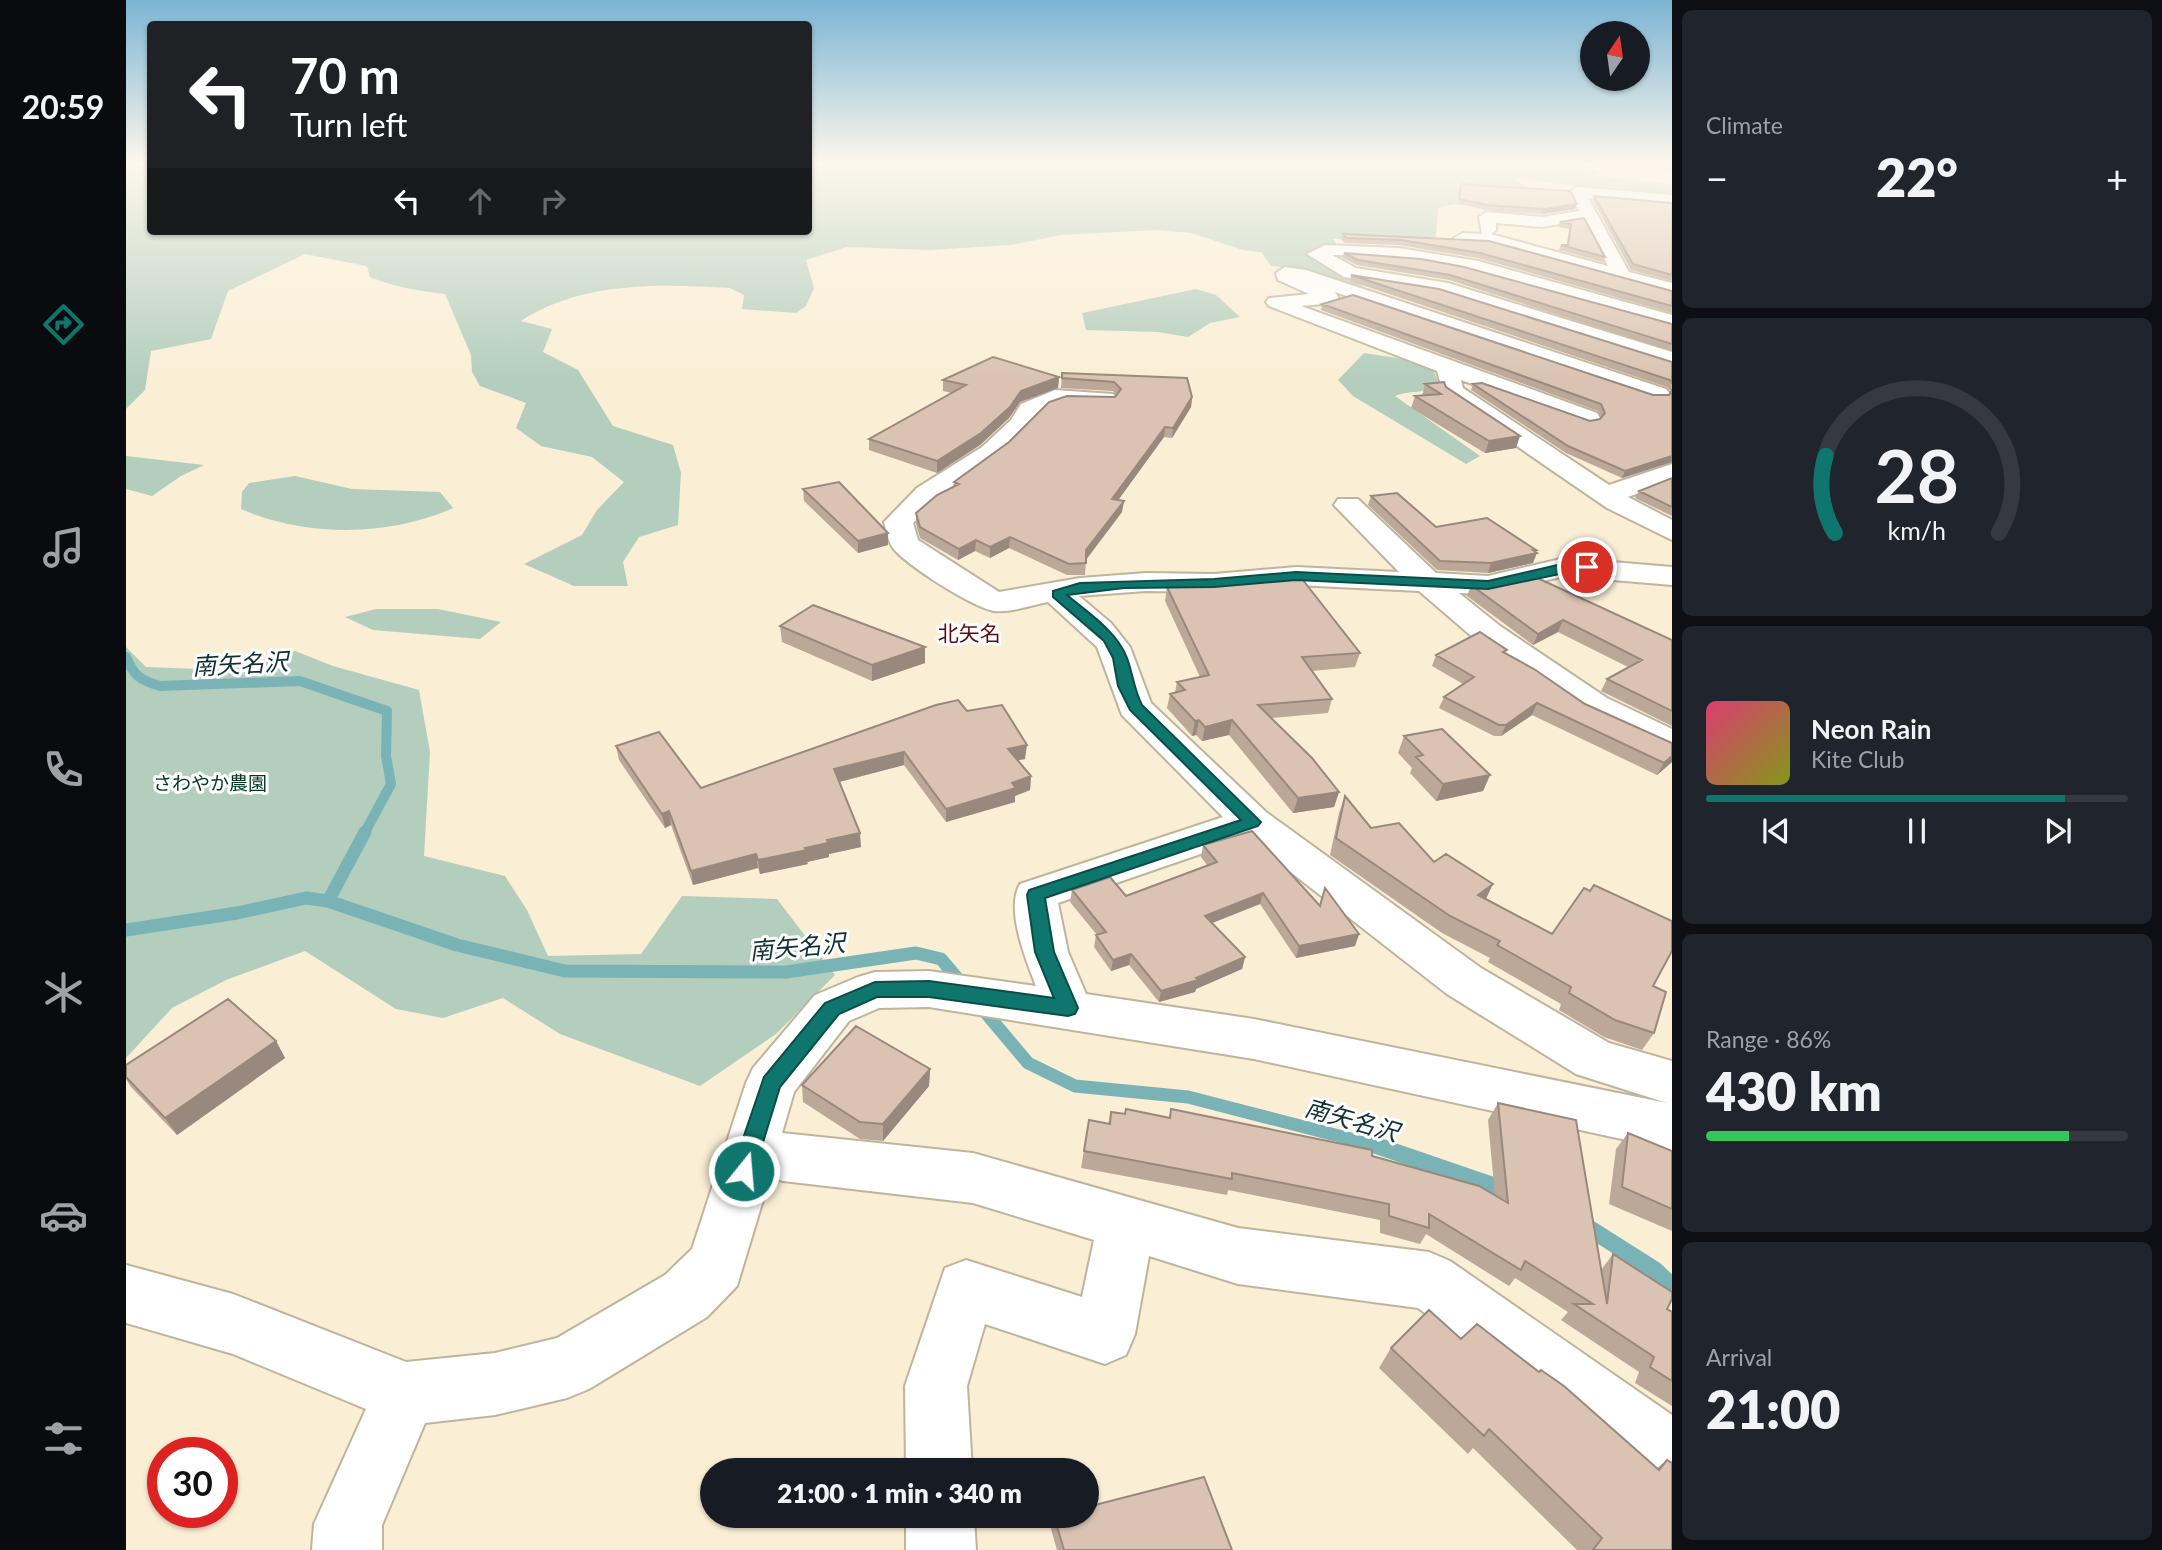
<!DOCTYPE html>
<meta charset="utf-8">
<style>
:root{--surface:#171b24;--page:#20242c;--text:#f1f3f6;--muted:#9ea1a6;--line:#363941;--accent:#0f766e}
body{margin:0;font-family:Lato,"Noto Sans JP",sans-serif;background:var(--page);color:var(--text);height:100vh;display:flex;flex-direction:column;font-size:26px;white-space:nowrap}
*{box-sizing:border-box;margin:0}
p{font-size:23px;color:var(--muted)}
.icon{flex:none;width:38px;height:38px;fill:none;stroke:currentColor;stroke-width:2;stroke-linecap:round;stroke-linejoin:round}
.map{position:relative;flex:1;overflow:hidden}
.sheet{display:flex;flex-direction:column;gap:10px;padding:10px;background:#0d0f14;width:490px}
.sheet>*{flex:none}
.banner{position:absolute;left:21px;top:21px;width:665px;height:214px;border-radius:7px;box-shadow:0 2px 5px #0004;background:#202124;color:#fff;overflow:hidden}
.needle{width:46px;rotate:13deg}
.fabs{position:absolute;left:1454px;top:21px;display:grid;gap:14px}
.fabs a{display:grid;place-items:center;width:70px;height:70px;border-radius:50%;background:var(--surface);box-shadow:0 2px 5px #0004;font-size:35px}
.speed{position:absolute;left:21px;top:1437px;display:flex;gap:14px;font-size:35px;font-weight:700;text-align:center}
.speed>*{display:grid;place-content:center;width:91px;height:91px;border-radius:50%;background:var(--surface);box-shadow:0 2px 5px #0004;line-height:1}
.speed .limit{border:10px solid #d22;background:#fff;color:#111}
.pin{position:absolute;display:grid;place-items:center;width:60px;height:60px;color:#fff;margin:-30px;border:4px solid #fff;border-radius:50%;box-shadow:0 2px 7px #0007}
.me{position:absolute;width:77px;margin:-38px;rotate:17deg;stroke-linejoin:round;filter:drop-shadow(0 0 5px #0008)}
.turn{display:flex;align-items:center;gap:24px;height:147px;padding:0 28px;font-size:32px}
.turn .icon{width:91px;height:91px;stroke-width:2.5}
.turn b{display:block;font-size:49px;line-height:60px}
.lanes{display:flex;align-items:center;height:66px;padding:0 28px;background:#0003;justify-content:center;gap:35px;direction:ltr}
.lanes .off{opacity:.35}
.big{font-size:52px;font-weight:800;line-height:1.1}
.sheet .tile{flex:1;display:flex;flex-direction:column;justify-content:center;gap:10px;min-width:0;padding:0 24px;border-radius:10px;background:var(--page)}
.sheet .dial{align-items:center;gap:0}
.dial svg{height:182px;overflow:visible;fill:none;stroke:var(--line);stroke-width:7;stroke-linecap:round;text-anchor:middle}
.dial text{fill:var(--text);stroke:none}
.song{display:flex;align-items:center;gap:21px}
.cover{width:84px;height:84px;border-radius:10px;background:linear-gradient(135deg,hsl(340 70% 55%),hsl(70 70% 35%))}
.played{height:7px;border-radius:4px;background:linear-gradient(90deg,var(--accent) 85%,var(--line) 85%)}
.keys{display:flex;justify-content:space-around;direction:ltr}
.heat{display:flex;justify-content:space-between;align-items:center;font-size:38px;direction:ltr}
.charge{height:10px;border-radius:5px;background:linear-gradient(90deg,#34c759 86%,var(--line) 0)}
.trip{position:absolute;left:574px;top:1458px;width:399px;height:70px;border-radius:35px;background:var(--surface);box-shadow:0 2px 5px #0004;font-weight:800;line-height:70px;text-align:center}
main{display:flex;flex:1;min-height:0}
.dock{display:flex;flex-direction:column;width:126px;justify-content:space-around;align-items:center;background:#090b0e;color:var(--muted)}
.dock .icon{width:49px;height:49px}
.dock .current{color:var(--accent)}
.dock b{font-size:32px;color:var(--text)}
.map>svg:first-child{display:block}
.green{fill:#b3cebc}
.lines{fill:none;stroke-linecap:round;stroke-linejoin:round}
.stream-far2{stroke:#7ab3b6;stroke-width:10}
.stream-far1{stroke:#7ab3b6;stroke-width:13}
.stream{stroke:#7ab3b6;stroke-width:17}
.minor-casing{stroke:#bfb49c;stroke-width:4}
.minor{fill:#fff;fill-rule:evenodd}
.wall{fill:#bba899}
.shaded-wall{fill:#99887d}
.building{fill:#dac3b2;stroke:#99887d;stroke-width:2}
.route{fill:#0f766e;stroke:#0a4d48;stroke-width:2}
.labels{text-anchor:middle;dominant-baseline:central;stroke-width:6;stroke-linejoin:round;paint-order:stroke}
.park-label{font-size:19px;fill:#00361d;stroke:#fff}
.neighbourhood-label{font-size:21px;fill:#540e1a;stroke:#fff}
.near-water-label{font-size:24px;font-style:italic;fill:#123032;stroke:#fff}
</style>
<main>
<nav class="dock">
<b>20:59</b>
<svg class="icon current" aria-label="directions" viewBox="0 0 24 24"><path d="M12 3l9 9-9 9-9-9zM9 14v-3h6M13 9l2 2-2 2"/></svg>
<svg class="icon" aria-label="music" viewBox="0 0 24 24"><path d="M9 18V5l10-2v13"/><circle cx="6" cy="18" r="3"/><circle cx="16" cy="16" r="3"/></svg>
<svg class="icon" aria-label="phone" viewBox="0 0 24 24"><path d="M5 4h4l2 5-3 2q2 4 5 5l2-3 5 2v4C11 20 4 13 5 4z"/></svg>
<svg class="icon" aria-label="climate" viewBox="0 0 24 24"><path d="M12 3v18M4 7l16 10M4 17L20 7"/></svg>
<svg class="icon" aria-label="car" viewBox="0 0 24 24"><path d="M5 17H2v-5l4-1 3-4h7l3 4 3 1v5h-3M9 17h6M6 11h13"/><circle cx="7" cy="17" r="2"/><circle cx="17" cy="17" r="2"/></svg>
<svg class="icon" aria-label="filters" viewBox="0 0 24 24"><path d="M4 7h16M4 17h16"/><circle cx="9" cy="7" r="2"/><circle cx="15" cy="17" r="2"/></svg>
</nav>
<div class="map">
<svg width="1546" height="1550" viewBox="0 0 1546 1550">
<rect width="100%" height="100%" fill="#faeed5"/>
<path class="green" d="M0,163H24V231H682L683,163H1440L1472,170L1476,173L1468,176L1546,184V199L1388,178L1402,190L1355,208L1329,204L1312,208L1310,237L1207,239L1216,251H1198L1243,292L1178,269L1145,266L1135,252L1117,250L1065,233L1029,230L935,235L885,245L803,250L721,247L680,260L688,288L680,306L670,313L616,309L618,295L604,288C534,284 456,281 395,321L426,329L417,352L452,370L487,426L547,445L555,473L552,525L513,537L497,562L502,586H448L398,564L456,535L471,510L498,482L466,457L415,446L390,428L400,403L354,386L346,372L345,355L319,294C293,291 269,287 244,277L241,266L179,254L102,291L85,339L25,351L19,390L0,409Z
M1453,163H1546V172L1482,170Z
M1070,289L1090,295L1114,317L1084,323L1062,337L1032,332L960,330L956,313Z
M1238,353L1290,361L1307,369L1313,385C1300,394 1283,390 1269,396L1354,456L1340,464L1227,396L1212,380Z
M0,456L78,465L55,476L26,496L0,489Z
M169,476L226,489L314,492L327,508C263,537 179,537 115,509L116,492L123,483Z
M250,609H312L375,622L354,639L247,630L219,617Z
M0,647L20,667L98,670L169,651L207,666L293,690L304,752L298,856L379,876L401,910L422,956L515,954L556,896L651,899L709,975L650,1034L574,1086L434,1034L377,998L317,1018L270,1009L179,951L100,980L46,1008L0,1058Z"/>
<g class="lines">
<path class="stream-far2" d="M0,657C8,676 14,680 34,686L174,681L261,711L260,756L265,784L238,834"/>
<path class="stream-far1" d="M239,832L202,901L331,945L439,971L660,972L790,953L815,959L837,985
M0,930L111,913L180,898L202,901
M854,1006L902,1063L949,1086L1062,1097L1248,1145"/>
<path class="stream" d="M1243,1143L1380,1190
M1458,1225L1529,1270L1546,1286"/>
<defs>
<path id="minor" d="M1451,187L1546,195V205L1462,198L1503,272L1546,283V295L1362,244L1331,242L1328,238L1337,233L1356,234L1353,217L1361,212L1416,217L1453,211L1443,192ZM1458,220L1482,266L1365,234L1370,230V223L1416,227Z
M1199,245L1273,248L1352,261L1546,315V328C1431,300 1327,254 1206,255L1230,268L1322,283L1546,352V366L1312,292L1218,277L1181,254Z
M1159,267L1180,270L1540,389L1544,394L1540,399H1524L1209,292L1213,299L1210,303L1175,306L1471,413L1474,418L1471,423L1462,425L1335,380L1337,388L1483,485L1546,464V481L1502,497L1546,520V540L1481,508L1318,396L1311,371L1143,306L1140,302L1143,298L1183,294L1152,280L1150,273Z
M929,390L987,394L991,399L987,404C969,408 951,401 933,404C913,408 907,426 893,439C860,471 819,491 787,523L792,540L873,592L954,578L1020,573L1088,574L1170,567L1273,572L1208,505L1212,499H1232L1310,573L1362,576L1439,558L1546,567V585L1439,576L1362,594L1333,593L1374,626L1481,698L1546,729V755L1455,714L1350,640L1293,591L1170,585L1088,592L1020,591L953,596L985,623L1004,647L1025,703L1140,812L1355,968L1483,1043L1546,1061V1150L1128,1059L803,1007L753,1008L723,1021L668,1092L656,1133L847,1153L1112,1228L1303,1252L1324,1261L1546,1415V1487L1523,1477L1292,1308L1112,1284L1023,1256L1009,1334L1000,1355L979,1364L859,1324L841,1386L846,1470H780L779,1386L819,1268L840,1260L956,1297L968,1240L847,1203L657,1181L644,1177L611,1286L581,1317L463,1389L441,1398L369,1415L299,1423L256,1525V1550H186L188,1524L240,1409L107,1354L0,1323V1265L107,1294L280,1362L369,1353L431,1338L539,1275L566,1249L620,1083L627,1068L689,995L732,977L749,972L803,971L910,986C900,960 879,909 894,884L1097,817L996,715L971,647L922,602C906,605 884,613 868,611C846,607 780,565 767,548C762,541 760,530 758,522L791,488L856,447L885,420L895,404ZM1121,838L1321,994L1450,1074L1541,1103L1128,1019L960,994L942,952L932,903Z
M780,1516H848L850,1550H780Z"/>
</defs>
<use href="#minor" class="minor-casing"/>
<use href="#minor" class="minor"/>
</g>
<path class="wall" d="M1335,184L1449,209L1416,214L1359,210L1332,203Z
M1468,196L1546,203V281L1505,270L1467,201Z
M1458,218L1479,257L1477,262L1433,250L1435,245H1441L1443,229L1432,227L1434,222Z
M1217,234L1363,241L1546,291V313L1352,258L1273,245L1219,243L1215,239Z
M1218,253L1295,259L1546,324V351L1323,280L1231,265L1217,258Z
M1225,275L1546,362V462L1496,478L1440,453L1345,390L1347,384L1464,421L1474,419L1475,417L1472,411L1195,310L1196,304L1527,395H1543L1545,391L1541,387L1224,281Z
M936,373L1061,378L1066,397L1065,407L1046,438L1038,437L992,500L996,512L960,560L959,575H941L883,548L864,558L849,551L832,560L794,538L790,524V513L827,487L828,482L990,395L987,391L935,388Z
M933,377L932,388L894,402L883,418L854,445L811,473L743,450V439L826,393L817,391V380Z
M1299,384L1320,387L1390,448L1359,453L1285,408L1289,396H1296Z
M1546,478V516L1509,498L1513,491Z
M677,489L762,533V545L732,553L678,501Z
M1245,496L1310,527L1410,552L1407,563L1362,573L1311,570L1242,505Z
M1066,581L1234,653L1229,667L1186,671L1206,699L1202,713L1146,718L1213,792L1208,807L1167,813L1103,735L1076,741L1070,735L1066,736L1041,708L1044,694L1049,692L1051,682L1074,677L1039,601L1041,587L1065,586Z
M1345,585L1546,640V726L1475,691L1481,679L1502,667L1432,632L1407,645L1341,596Z
M654,626L799,647V663L746,681L656,642Z
M1379,654L1459,704L1546,743V762L1531,775L1406,715L1375,736H1368L1313,708L1318,697L1337,684L1306,666L1310,655Z
M841,711L899,759L891,760L905,776L904,790L889,796V802L820,822L778,765L713,782L735,847L703,854V857L681,862L682,864L634,874L632,868L567,885L545,825L539,828L493,760L490,746L575,788Z
M1278,736L1364,775L1357,791L1310,801L1284,773L1286,768L1272,753Z
M1219,796L1245,828L1308,862L1360,899L1527,986L1528,1033L1516,1050L1478,1037L1433,1010L1435,1004L1362,962L1364,958L1316,933L1204,855L1213,813Z
M1077,845L1193,906L1199,888L1233,934L1229,946L1170,958L1134,904L1086,923L1119,957L1116,969L1070,989L1069,992L1033,1002L1003,965L985,971L968,947L970,935H971L944,902L946,890L1000,896L1081,865L1075,857Z
M150,1041L159,1058L51,1135L5,1087L0,1079V1065Z
M804,1069L803,1086L757,1141L734,1139L677,1102L676,1085Z
M1372,1103L1475,1270L1487,1254L1541,1309L1546,1312V1406L1509,1383L1513,1372L1435,1320L1442,1312L1389,1278L1383,1286L1300,1234L1294,1244L1254,1233V1220L1102,1190L1101,1195L955,1168L963,1120L982,1124L985,1112L999,1114L1000,1109L1043,1118L1045,1109L1246,1156L1369,1196L1362,1120Z
M1502,1133L1546,1151V1231L1483,1204L1490,1149Z
M1335,1339L1531,1468L1541,1460L1546,1550H1451L1347,1448L1342,1454L1253,1368L1265,1348Z
M928,1516L1106,1550H931L925,1529Z"/>
<path class="shaded-wall" d="M1451,204L1449,209L1416,214L1418,209Z
M933,377L932,388L894,402L883,418L854,445L811,473V461L895,391Z
M1066,397L1065,407L1046,438L1047,428Z
M1039,427L1038,437L985,510L986,499Z
M1394,436L1390,448L1359,453L1363,441Z
M1546,456V462L1496,478L1499,471Z
M998,501L996,512L958,562L960,550Z
M762,533V545L732,553V541Z
M884,537L883,548L864,558V547Z
M850,540L849,551L832,560L833,549Z
M1407,550H1410L1409,553H1411L1407,563L1362,573L1365,563Z
M1437,620L1432,632L1407,645L1412,634Z
M799,647V663L746,681V665Z
M1411,703L1406,715L1375,736L1380,725Z
M1073,720L1070,735L1066,736L1069,721Z
M1106,720L1103,735L1076,741L1079,727Z
M901,745L899,759L881,762L882,749Z
M778,752V765L709,783L708,769Z
M1546,756V762L1531,775L1538,763Z
M1364,775L1357,791L1310,801L1317,784Z
M905,776L904,790L889,796V802L820,822V809Z
M1213,792L1208,807L1167,813L1172,798Z
M543,811L545,825L539,828L536,814Z
M734,833L735,847L703,854V857L681,862L682,864L634,874L632,860L679,848L701,840Z
M630,854L632,868L567,885L565,871Z
M1367,884L1359,901L1352,895Z
M1137,893L1134,904L1076,927L1079,916Z
M1233,934L1229,946L1170,958L1173,946Z
M1005,954L1003,965L985,971L987,960Z
M1119,957L1116,969L1070,989L1069,992L1033,1002L1035,991L1070,978Z
M150,1041L159,1058L51,1135L39,1118Z
M804,1069L803,1086L757,1141V1124Z"/>
<path class="building" d="M1335,184L1444,191L1451,204L1418,209L1361,205L1333,199Z
M1468,196L1546,203V275L1507,264Z
M1458,218L1479,257L1435,245H1442L1445,224L1434,222Z
M1217,234L1363,241L1546,291V306L1354,253L1275,240L1220,238Z
M1218,253L1295,259L1338,267L1546,324V344L1324,275L1232,260Z
M1225,275L1313,289L1546,362V383L1544,380Z
M1227,295L1527,395H1543L1546,390V456L1499,471L1442,446L1347,384L1356,383L1464,421L1474,419L1479,413L1475,404L1196,304Z
M867,357L933,377L895,391L884,407L855,433L811,461L743,439L840,385L817,380Z
M936,373L1061,378L1066,397L1047,428L1039,427L986,499L998,501L960,550V563L943,564L884,537L864,547L850,540L833,549L794,527L790,513L811,495L833,484L828,482L883,442L923,402L941,396L989,397L995,389L988,382L936,378Z
M1318,382L1320,387L1394,436L1363,441L1289,396L1315,394L1299,384Z
M1546,478V507L1513,491Z
M713,482L762,533L732,541L677,489Z
M1271,493L1310,527L1361,518L1410,550H1407L1411,553L1365,563L1314,561L1245,496Z
M1173,575L1234,653L1176,657L1206,699L1132,705L1186,758L1213,792L1172,798L1106,720L1079,727L1073,720L1069,721L1044,694L1059,690L1051,682L1083,675L1041,587L1069,586L1066,581Z
M1407,576L1546,640V711L1481,679L1516,660L1437,620L1412,634L1345,585H1367Z
M687,605L799,647L746,665L654,626Z
M1354,632L1381,650L1377,652L1408,669L1459,704L1546,743V756L1538,763L1411,703L1380,725H1373L1318,697L1348,677L1310,655Z
M832,700L841,711L876,705L901,745L882,749L905,776L886,783L890,788L820,809L778,752L708,769L734,833L701,840L702,843L679,848L681,850L632,860L630,854L565,871L543,811L536,814L490,746L533,732L575,788L810,705Z
M1316,729L1364,775L1317,784L1290,757L1297,755L1278,736Z
M1219,796L1245,828L1273,823L1308,862L1320,854L1367,884L1352,895L1426,934L1458,888L1464,891L1468,885L1546,921V951L1527,986L1540,992L1528,1033L1489,1020L1443,993L1445,987L1371,945L1374,941L1324,916L1210,838Z
M1126,831L1194,906L1199,888L1233,934L1173,946L1137,893L1079,916L1119,957L1070,978L1072,980L1035,991L1005,954L987,960L970,935L980,932L946,890L984,877L1000,896L1091,862L1077,845Z
M102,999L150,1041L39,1118L0,1077V1065Z
M730,1026L804,1069L757,1124L734,1122L676,1085Z
M1372,1103L1450,1120L1481,1304L1487,1254L1546,1292V1299L1541,1309L1546,1312V1381L1524,1367L1528,1357L1448,1304H1467L1399,1261L1395,1270L1303,1214V1228L1263,1216V1204L1106,1173V1179L958,1151L963,1120L984,1124L985,1112L999,1114L1000,1109L1044,1118L1045,1109L1246,1150V1156L1353,1186L1382,1203Z
M1502,1133L1546,1151V1209L1496,1187Z
M1303,1310L1335,1339L1351,1324L1413,1372L1415,1370L1438,1386L1533,1470L1541,1460L1546,1463V1550H1467L1476,1538L1363,1429L1358,1436L1265,1348Z
M1078,1477L1106,1550H938L928,1516H961V1507Z"/>
<linearGradient id="sky" x2="0" y2="1"><stop stop-color="#7cb4d4"/><stop offset="0.43" stop-color="#fdf7ec"/><stop offset="1" stop-color="#fdf7ec" stop-opacity="0"/></linearGradient>
<rect width="1546" height="380" fill="url(#sky)"/>
<path class="route" d="M1440,563H1461L1467,567L1362,589L1170,580L1088,587L998,588L941,595C962,613 991,631 1001,658C1007,674 1008,690 1016,705L1135,822L1132,826L919,898L928,952L952,1008L949,1014L942,1016L803,997H751L713,1014L654,1087L626,1178L618,1181L610,1178L606,1171L638,1077L699,1003L749,982L803,981L928,998L909,952L901,895L903,890L1115,820L1004,710L992,686L987,658L978,641L927,597V591L954,583L1088,579L1170,572L1362,581Z"/>
<g class="labels">
<g class="park-label">
<text x="84" y="782">さわやか農園</text>
</g>
<g class="neighbourhood-label">
<text x="843" y="632">北矢名</text>
</g>
<g class="near-water-label">
<text transform="translate(114 663) rotate(-3)">南矢名沢</text>
<text transform="translate(671 946) rotate(-5)">南矢名沢</text>
<text transform="translate(1226 1119) rotate(16)">南矢名沢</text>
</g>
</g>
</svg>
<div class="fabs">
<a><svg class="needle" viewBox="-14 -14 28 28"><path d="M0-13l5 13h-10z" fill="#e53935"/><path d="M0 13l5-13h-10z" fill="#9ea1a6"/></svg></a>
</div>
<div class="speed"><div class="limit">30</div></div>
<div class="pin" style="left:1461px;top:567px;background:#d93025"><svg class="icon" aria-label="arrive" viewBox="0 0 24 24"><path d="M6 21V4h12l-3 4 3 4H6"/></svg></div>
<svg class="me" style="left:618px;top:1171px" viewBox="-20 -20 40 40"><circle r="17" fill="#0f766e" stroke="#fff" stroke-width="3"/><path d="M0-11L8 9 0 5-8 9z" fill="#fff"/></svg>
<div class="trip">21:00 · 1 min · 340 m</div>
<div class="banner">
<div class="turn"><svg class="icon" aria-label="left" viewBox="0 0 24 24"><path d="M17 20v-9H6M10 6l-5 5 5 5"/></svg><div><b>70 m</b>Turn left</div></div>
<div class="lanes"><svg class="icon" aria-label="left" viewBox="0 0 24 24"><path d="M17 20v-9H6M10 6l-5 5 5 5"/></svg><svg class="icon off" aria-label="ahead" viewBox="0 0 24 24"><path d="M12 20V5M6 11l6-6 6 6"/></svg><svg class="icon off" aria-label="right" viewBox="0 0 24 24"><path d="M7 20v-9h11M14 6l5 5-5 5"/></svg></div>
</div>
</div>
<section class="sheet">
<div class="tile"><p>Climate</p>
<div class="heat"><a>−</a><b class="big">22°</b><a>+</a></div>
</div>
<div class="tile dial"><svg viewBox="0 0 100 80">
<path d="M14 69A42 42 0 1 1 86 69"/>
<path d="M14 69A42 42 0 0 1 10 35" stroke="#0f766e"/>
<text x="50" y="56" font-size="32" font-weight="700">28</text>
<text x="50" y="72" font-size="11">km/h</text>
</svg></div>
<div class="tile">
<div class="song"><i class="cover"></i><div><b>Neon Rain</b><p>Kite Club</p></div></div>
<div class="played"></div>
<div class="keys"><svg class="icon" aria-label="previous" viewBox="0 0 24 24"><path d="M18 5L8 12l10 7zM5 5v14"/></svg><svg class="icon" aria-label="pause" viewBox="0 0 24 24"><path d="M8 5v14M16 5v14"/></svg><svg class="icon" aria-label="next" viewBox="0 0 24 24"><path d="M6 5l10 7-10 7zM19 5v14"/></svg></div>
</div>
<div class="tile"><p>Range · 86%</p><b class="big">430 km</b><div class="charge"></div></div>
<div class="tile"><p>Arrival</p><b class="big">21:00</b></div>
</section>
</main>
